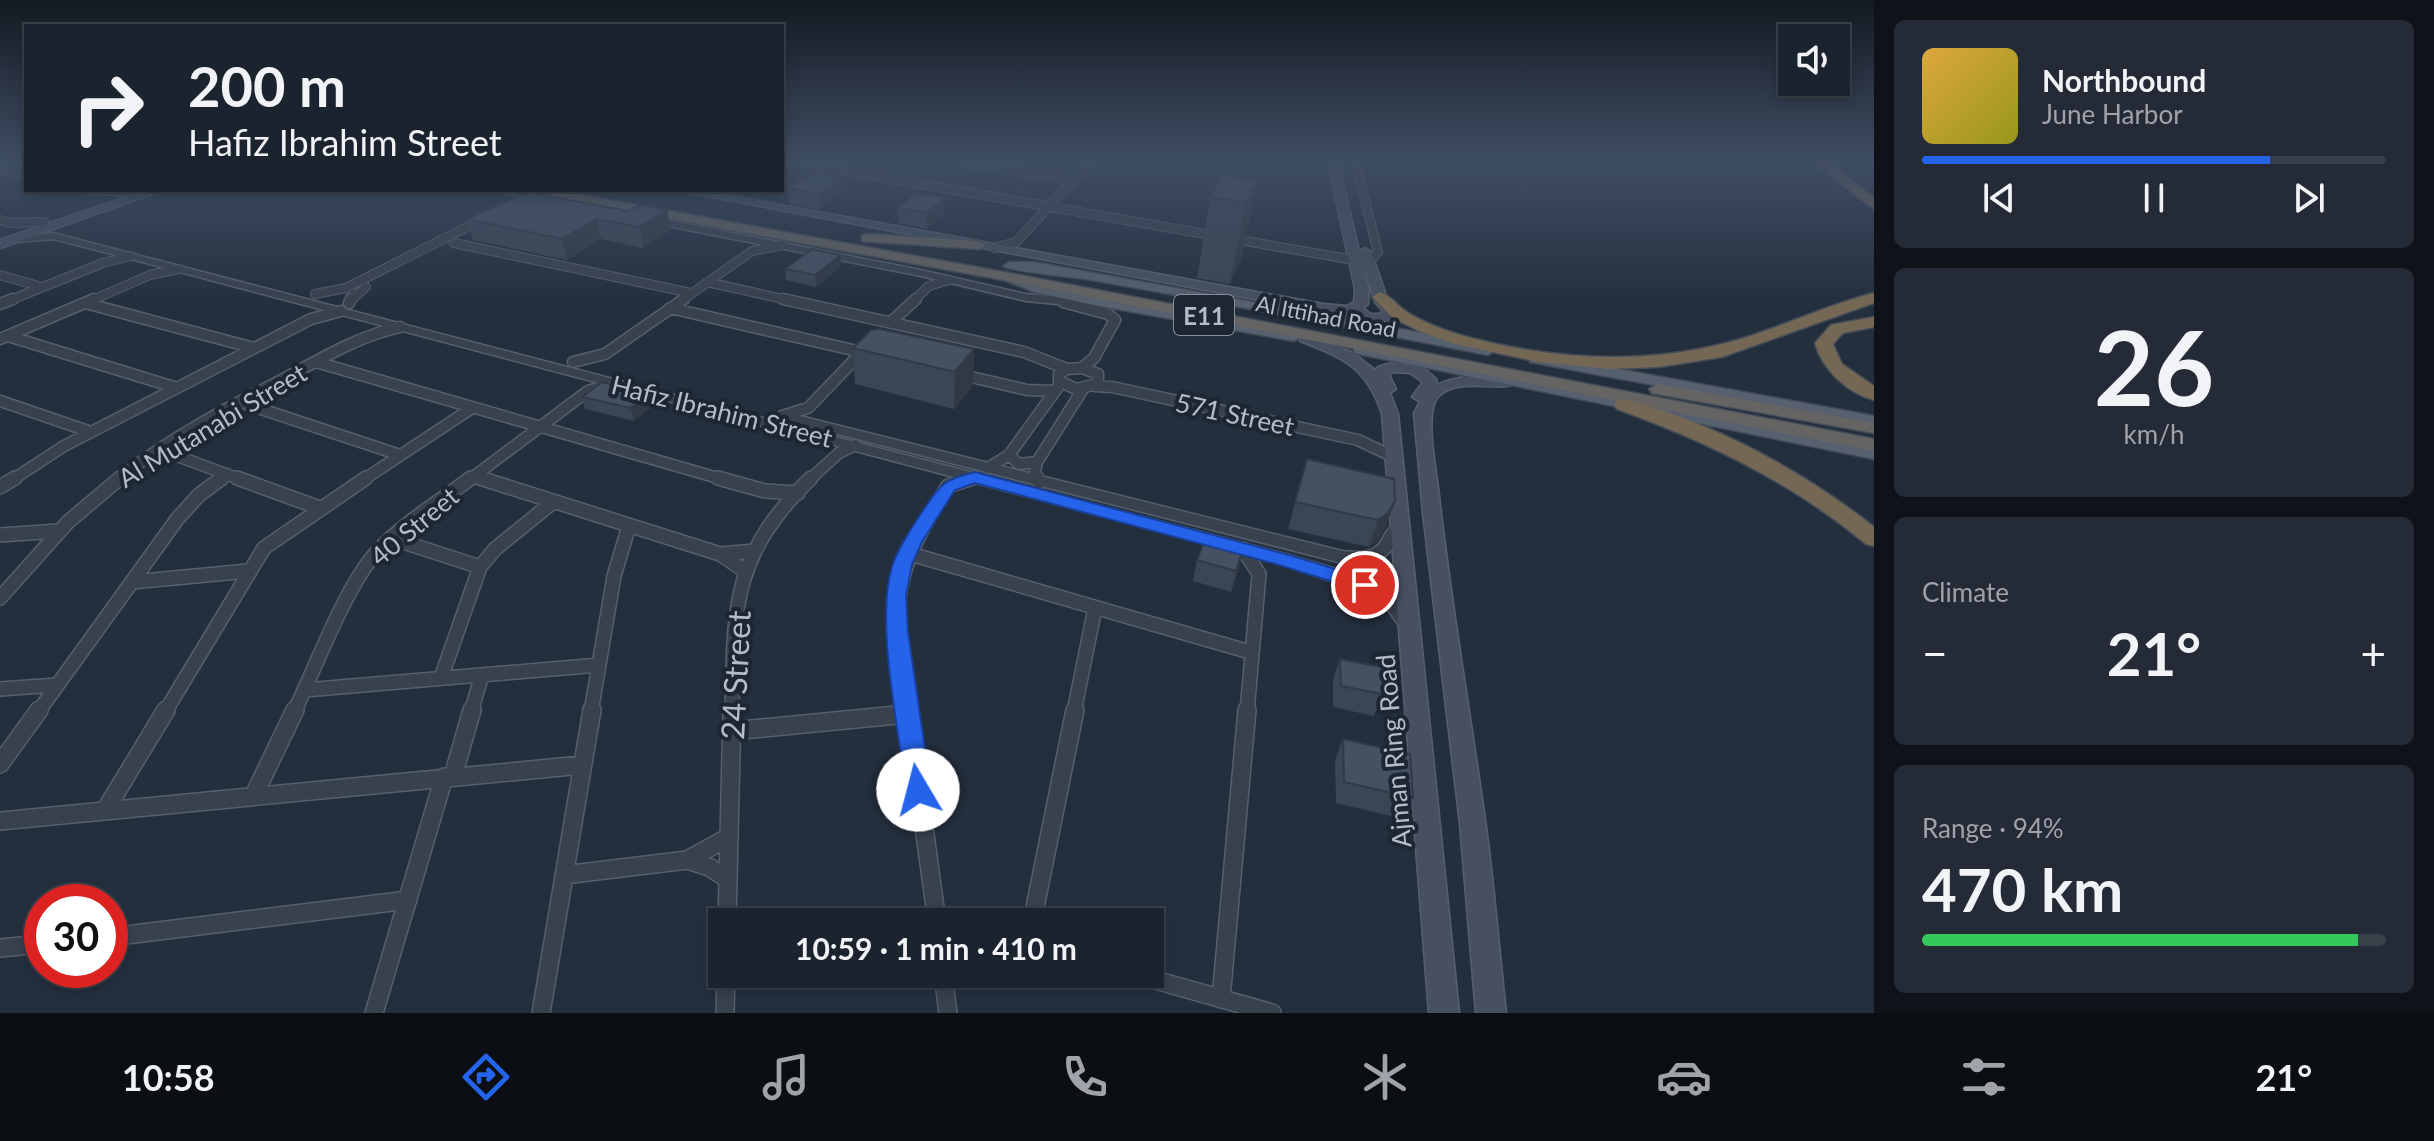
<!DOCTYPE html>
<meta charset="utf-8">
<style>
:root{--surface:#1b232e;--page:#242b36;--text:#f1f3f6;--muted:#a0a4aa;--line:#39404a;--accent:#2563eb}
body{margin:0;font-family:Lato,sans-serif;background:var(--page);color:var(--text);height:100vh;display:flex;flex-direction:column;font-size:30px;white-space:nowrap}
*{box-sizing:border-box;margin:0}
p{font-size:26px;color:var(--muted)}
.icon{flex:none;width:44px;height:44px;fill:none;stroke:currentColor;stroke-width:2;stroke-linecap:round;stroke-linejoin:round}
.map{position:relative;flex:1;overflow:hidden}
.side{display:flex;flex-direction:column;gap:20px;padding:20px;background:#0f1319;width:560px}
.side>*{flex:none}
.top-card{position:absolute;left:24px;top:24px;width:760px;height:168px;border-radius:0px;box-shadow:0 4px 12px #0003,0 0 0 2px var(--line);background:#1b232e;color:var(--text);overflow:hidden}
.buttons{position:absolute;left:1778px;top:24px;display:grid;gap:16px}
.buttons a{display:grid;place-items:center;width:72px;height:72px;border-radius:0px;background:var(--surface);box-shadow:0 4px 12px #0003,0 0 0 2px var(--line);font-size:40px}
.speed{position:absolute;left:24px;top:884px;display:flex;gap:16px;font-size:40px;font-weight:700;text-align:center}
.speed>*{display:grid;place-content:center;width:104px;height:104px;border-radius:50%;background:var(--surface);box-shadow:0 4px 12px #0003,0 0 0 2px var(--line);line-height:1}
.speed .limit{border:12px solid #d22;background:#fff;color:#111}
.pin{position:absolute;display:grid;place-items:center;width:68px;height:68px;color:#fff;margin:-34px;border:4px solid #fff;border-radius:50%;box-shadow:0 2px 8px #0007}
.me{position:absolute;width:88px;margin:-44px;rotate:352deg;stroke-linejoin:round;filter:drop-shadow(0 0 6px #0008)}
.turn{display:flex;align-items:center;gap:28px;height:168px;padding:0 32px;font-size:36px}
.turn .icon{width:104px;height:104px;stroke-width:2.5}
.turn b{display:block;font-size:56px;line-height:68px}
.big{font-size:60px;font-weight:700;line-height:1.1}
.side .tile{flex:1;display:flex;flex-direction:column;justify-content:center;gap:12px;min-width:0;padding:0 28px;border-radius:12px;background:var(--page)}
.side .dial{align-items:center;gap:0}
.dial b{font-size:104px;line-height:1}
.song{display:flex;align-items:center;gap:24px}
.cover{width:96px;height:96px;border-radius:12px;background:linear-gradient(135deg,hsl(40 70% 55%),hsl(60 70% 35%))}
.played{height:8px;border-radius:4px;background:linear-gradient(90deg,var(--accent) 75%,var(--line) 75%)}
.keys{display:flex;justify-content:space-around;direction:ltr}
.heat{display:flex;justify-content:space-between;align-items:center;font-size:44px;direction:ltr}
.charge{height:12px;border-radius:6px;background:linear-gradient(90deg,#34c759 94%,var(--line) 0)}
.trip{position:absolute;left:708px;top:908px;width:456px;height:80px;border-radius:0px;background:var(--surface);box-shadow:0 4px 12px #0003,0 0 0 2px var(--line);font-weight:700;line-height:80px;text-align:center}
.dock{display:flex;height:128px;justify-content:space-around;align-items:center;background:#0b0e12;color:var(--muted)}
.dock .icon{width:56px;height:56px}
.dock .selected{color:var(--accent)}
.dock b{font-size:36px;color:var(--text)}
main{display:flex;flex:1;min-height:0}
.map>svg:first-child{display:block}
.lines{fill:none;stroke-linecap:round;stroke-linejoin:round}
.minor-far3-casing{stroke:#565f6c;stroke-width:10}
.minor-far2-casing{stroke:#565f6c;stroke-width:13}
.minor-far1-casing{stroke:#565f6c;stroke-width:16}
.minor-casing{stroke:#565f6c;stroke-width:20}
.tertiary-casing{stroke:#565f6c;stroke-width:3}
.secondary-casing{stroke:#565f6c;stroke-width:3}
.primary-casing{stroke:#414a57;stroke-width:3}
.trunk-casing{stroke:#434c59;stroke-width:3}
.motorway-casing{stroke:#434c59;stroke-width:3}
.minor-far3{stroke:#38414e;stroke-width:8}
.minor-far2{stroke:#38414e;stroke-width:10}
.minor-far1{stroke:#38414e;stroke-width:13}
.minor{stroke:#38414e;stroke-width:17}
.tertiary{fill:#38414e;fill-rule:evenodd}
.secondary{fill:#465061;fill-rule:evenodd}
.primary{fill:#56606e;fill-rule:evenodd}
.trunk{fill:#656462;fill-rule:evenodd}
.motorway{fill:#746855;fill-rule:evenodd}
.wall{fill:#3b4654}
.shaded-wall{fill:#303945}
.building{fill:#455162;stroke:#303945;stroke-width:2}
.route{fill:#2563eb;stroke:#184099;stroke-width:2}
.labels{text-anchor:middle;dominant-baseline:central;stroke-width:8;stroke-linejoin:round;paint-order:stroke}
.far-street-label{font-size:22px;fill:#b4bcc9;stroke:#1d2633}
.shield{fill:#1d2633;stroke:#878f9c;stroke-width:2}
.shield-label{font-size:24px;font-weight:bold;fill:#b4bcc9}
.street-label{font-size:26px;fill:#b4bcc9;stroke:#1d2633}
.near-street-label{font-size:32px;fill:#b4bcc9;stroke:#1d2633}
</style>
<main>
<div class="map">
<svg width="1874" height="1013" viewBox="0 0 1874 1013">
<rect width="100%" height="100%" fill="#242f3e"/>
<g class="lines">
<defs>
<path id="minor-far3" d="M794,162L1354,260
M960,162L1074,180
M1355,162L1378,252L1368,264
M0,169L26,175
M89,190L129,192
M0,220L12,223L44,222
M454,243L691,293
M994,248L1016,242L1090,162
M0,275L42,287
M707,282L792,301
M315,294L346,288L483,219
M8,301L103,263L131,256
M90,301L150,275L178,269
M350,301L366,287
M681,301L752,251L782,245
M913,301L929,286L949,280"/>
<path id="minor-far2" d="M783,299L1024,352L1067,369
M1063,302L1108,314L1115,320L1094,358L1082,368
M85,303L254,348
M349,303L351,299
M0,304L13,299
M670,308L866,353
M891,322L916,299
M8,336L177,388
M0,339L94,299
M316,362L725,480
M573,362L605,354L684,299
M1082,368L1098,374V384L1076,389L1059,381V374L1067,369Z
M958,374L1027,390L1053,391
M1095,386L1112,387L1358,440L1394,457
M0,401L91,432
M243,403L400,455
M782,416L808,408L862,352
M161,450L242,480
M1009,455L1019,464L1037,462
M988,468L1009,455L1061,383
M475,476L486,480
M12,480L64,446L311,319L341,311
M117,480C169,438 229,407 287,377C324,357 359,336 400,327
M220,480L227,474
M363,480L472,408
M469,480L588,391L605,386
M809,480L839,453L855,445
M967,480L975,477
M1038,480L1035,472L1037,462L1083,389"/>
<path id="minor-far1" d="M237,478L320,508
M480,478L720,554L745,571
M718,478L765,491L798,493
M1037,478L1039,482
M0,487L15,478
M0,535L58,531
M391,538L480,567
M1243,549L1259,574L1247,712
M907,553L1250,652
M720,554L755,551
M132,582L248,571
M0,598L68,522L120,478
M441,678L480,567L495,549L553,502
M0,689L57,685
M305,690L599,665
M38,712L178,518L199,495L222,478
M165,712L264,548L366,478
M294,712C315,669 345,588 375,554C402,524 439,502 471,478
M471,712L482,675
M591,712L614,576L629,526
M732,712C734,609 731,555 811,478
M908,712C893,603 887,582 948,486L973,478
M1074,712L1095,608"/>
<path id="minor" d="M908,710L937,922
M732,731L907,714
M0,764L39,710
M453,776L472,710
M254,795L295,710
M106,809L166,710
M0,821L582,765
M687,860L709,867L728,879
M564,875L687,860L729,837
M936,916L956,922
M727,922L732,710
M1032,922L1075,710
M110,937L408,900
M0,948L42,944
M943,974L948,1013
M1134,974L1272,1013
M1221,999L1247,710
M374,1013L444,777
M541,1013L592,710
M725,1013L726,974"/>
<path id="tertiary" d="M492,190H512L543,198L538,201Z
M651,217L921,270L1026,294L1068,298L1089,296L1095,300L1089,304L1068,305L1026,301L921,276L647,222L646,220Z
M53,233L1289,555C1341,572 1388,576 1418,626L1415,631H1403L1385,606L1369,594L1278,563L112,254L53,239L16,242L11,239L16,236Z
M792,414L1342,551C1395,557 1373,530 1401,521L1409,526C1388,557 1382,567 1342,563L787,421L785,418L787,415Z"/>
<path id="secondary" d="M1328,162H1338L1359,251L1365,248L1371,252L1388,301L1398,313L1393,320C1370,325 1356,312 1344,316L675,190H698L1323,304L1347,306L1354,302L1355,289ZM1362,262L1375,302L1382,310L1381,314H1370L1363,308L1368,304L1369,289Z
M147,190H163L0,248V240Z
M1305,334L1353,353L1375,370L1378,367C1399,359 1420,362 1436,379L1437,385C1454,376 1505,369 1520,381C1503,395 1460,375 1439,396C1423,411 1437,474 1439,496C1451,604 1470,712 1485,820C1494,884 1499,949 1506,1013H1476L1460,824L1423,513L1414,413L1420,402L1412,397L1423,382L1410,373L1393,372L1389,375L1396,389L1390,393L1398,414L1459,1013H1429L1382,414C1367,367 1343,358 1300,341V335Z"/>
<path id="primary" d="M1033,262L1488,345L1496,350L1488,355C1354,329 1220,302 1086,279C1072,277 1009,271 1003,266L1010,262Z
M1009,273L1043,286L1089,296L1294,331L1302,336L1294,341L1089,304L1034,292L1004,280V274Z
M1360,345L1874,447V459L1354,353V347Z
M1536,354L1874,416V426L1530,362V356Z"/>
<path id="trunk" d="M528,190H554L1009,273L1874,439V451L1009,281L534,194Z
M867,234L979,241L986,245L979,249L862,241V235Z
M1658,384L1874,423V433L1652,393L1649,389Z"/>
<path id="motorway" d="M1813,162H1827L1874,198V209Z
M1380,292C1390,295 1396,304 1404,310C1423,323 1449,332 1471,338C1557,360 1644,365 1730,342C1779,329 1825,305 1874,293V303L1722,357L1659,367L1610,369L1539,362L1455,344L1421,332L1393,318L1372,297Z
M1874,317V327L1843,333L1833,344L1842,364L1874,386V400C1847,393 1822,369 1815,343L1831,325Z
M1624,399C1711,421 1805,472 1874,527V546L1866,544C1791,482 1708,442 1617,409L1614,405L1617,401Z"/>
</defs>
<use href="#minor-far3" class="minor-far3-casing"/>
<use href="#minor-far2" class="minor-far2-casing"/>
<use href="#minor-far1" class="minor-far1-casing"/>
<use href="#minor" class="minor-casing"/>
<use href="#tertiary" class="tertiary-casing"/>
<use href="#secondary" class="secondary-casing"/>
<use href="#primary" class="primary-casing"/>
<use href="#trunk" class="trunk-casing"/>
<use href="#motorway" class="motorway-casing"/>
<use href="#minor-far3" class="minor-far3"/>
<use href="#minor-far2" class="minor-far2"/>
<use href="#minor-far1" class="minor-far1"/>
<use href="#minor" class="minor"/>
<use href="#tertiary" class="tertiary"/>
<use href="#secondary" class="secondary"/>
<use href="#primary" class="primary"/>
<use href="#trunk" class="trunk"/>
<use href="#motorway" class="motorway"/>
</g>
<path class="wall" d="M1257,181L1241,260L1230,284L1197,278L1210,197Z
M788,188L843,192L819,209L790,204Z
M945,197L944,213L927,229L898,223V208Z
M667,210L671,230L643,248L601,239L567,260L473,240L467,219Z
M841,266L816,287L786,280L785,269Z
M853,348L974,349L973,386L954,409L855,384Z
M648,395L651,407L634,421L585,409L582,397Z
M1307,459L1395,501L1385,528L1378,540L1369,547L1288,529Z
M1244,547L1239,568L1231,592L1193,581L1197,560Z
M1340,659L1397,691L1389,712L1376,710L1374,716L1333,707V680Z
M1343,739L1413,798L1403,819L1336,803L1335,760Z"/>
<path class="shaded-wall" d="M843,177V192L819,209L818,194Z
M1257,181L1241,260L1230,284L1246,203Z
M945,197L944,213L927,229V213Z
M667,210L671,230L643,248L640,227Z
M596,219L601,239L567,260L562,239Z
M841,255V266L816,287L815,275Z
M974,349L973,386L954,409L955,372Z
M648,395L651,407L634,421L631,408Z
M1395,501L1385,528L1378,540L1369,547L1378,520Z
M1244,547L1239,568L1231,592L1236,571Z"/>
<path class="building" d="M814,172L843,177L818,194L788,188Z
M1222,176L1257,181L1246,203L1210,197Z
M527,192L628,211L640,205L667,210L640,227L596,219L562,239L467,219Z
M915,193L945,197L927,213L898,208Z
M812,249L841,255L815,275L785,269Z
M880,329L974,349L955,372L853,348L871,330Z
M602,382L648,395L631,408L582,397Z
M1307,459L1394,479L1395,501L1388,513L1378,520L1295,502Z
M1206,537L1244,547L1236,571L1197,560Z
M1340,659L1396,670L1397,691L1382,688V694L1341,686Z
M1343,739L1410,754L1413,798L1344,782Z"/>
<linearGradient id="sky" x2="0" y2="1"><stop stop-color="#141a22"/><stop offset="0.53" stop-color="#3f4d63"/><stop offset="1" stop-color="#3f4d63" stop-opacity="0"/></linearGradient>
<rect width="1874" height="304" fill="url(#sky)"/>
<path class="route" d="M975,472L1289,555L1372,580L1375,585L1365,592L1276,564L975,483L955,490L922,542L912,564L906,595L908,632L931,790L927,797L918,800L909,797L906,790C899,731 874,617 893,564C899,546 910,531 920,515C940,486 939,481 975,472Z"/>
<g class="labels">
<g class="far-street-label">
<text transform="translate(1326 316) rotate(11)">Al Ittihad Road</text>
</g>
<rect class="shield" x="1174" y="295" width="60" height="40" rx="6"/>
<g class="shield-label">
<text x="1204" y="315">E11</text>
</g>
<g class="street-label">
<text transform="translate(722 411) rotate(14)">Hafiz Ibrahim Street</text>
<text transform="translate(1235 414) rotate(12)">571 Street</text>
<text transform="translate(212 425) rotate(-31)">Al Mutanabi Street</text>
<text transform="translate(414 526) rotate(-40)">40 Street</text>
<text transform="translate(1393 751) rotate(-95)">Ajman Ring Road</text>
</g>
<g class="near-street-label">
<text transform="translate(735 675) rotate(-87)">24 Street</text>
</g>
</g>
</svg>
<div class="buttons">
<a><svg class="icon" aria-label="sound" viewBox="0 0 24 24"><path d="M4 9h4l5-4v14l-5-4H4zM17 9q2 3 0 6"/></svg></a>
</div>
<div class="speed"><div class="limit">30</div></div>
<div class="pin" style="left:1365px;top:585px;background:#d93025"><svg class="icon" aria-label="arrive" viewBox="0 0 24 24"><path d="M6 21V4h12l-3 4 3 4H6"/></svg></div>
<svg class="me" style="left:918px;top:790px" viewBox="-20 -20 40 40"><circle r="19" fill="#fff"/><path d="M0-13L10 11 0 6-10 11z" fill="#2563eb"/></svg>
<div class="trip">10:59 · 1 min · 410 m</div>
<div class="top-card">
<div class="turn"><svg class="icon" aria-label="right" viewBox="0 0 24 24"><path d="M7 20v-9h11M14 6l5 5-5 5"/></svg><div><b>200 m</b>Hafiz Ibrahim Street</div></div>
</div>
</div>
<section class="side">
<div class="tile">
<div class="song"><i class="cover"></i><div><b>Northbound</b><p>June Harbor</p></div></div>
<div class="played"></div>
<div class="keys"><svg class="icon" aria-label="previous" viewBox="0 0 24 24"><path d="M18 5L8 12l10 7zM5 5v14"/></svg><svg class="icon" aria-label="pause" viewBox="0 0 24 24"><path d="M8 5v14M16 5v14"/></svg><svg class="icon" aria-label="next" viewBox="0 0 24 24"><path d="M6 5l10 7-10 7zM19 5v14"/></svg></div>
</div>
<div class="tile dial"><b>26</b><p>km/h</p></div>
<div class="tile"><p>Climate</p>
<div class="heat"><a>−</a><b class="big">21°</b><a>+</a></div>
</div>
<div class="tile"><p>Range · 94%</p><b class="big">470 km</b><div class="charge"></div></div>
</section>
</main>
<nav class="dock">
<b>10:58</b>
<svg class="icon selected" aria-label="directions" viewBox="0 0 24 24"><path d="M12 3l9 9-9 9-9-9zM9 14v-3h6M13 9l2 2-2 2"/></svg>
<svg class="icon" aria-label="music" viewBox="0 0 24 24"><path d="M9 18V5l10-2v13"/><circle cx="6" cy="18" r="3"/><circle cx="16" cy="16" r="3"/></svg>
<svg class="icon" aria-label="phone" viewBox="0 0 24 24"><path d="M5 4h4l2 5-3 2q2 4 5 5l2-3 5 2v4C11 20 4 13 5 4z"/></svg>
<svg class="icon" aria-label="climate" viewBox="0 0 24 24"><path d="M12 3v18M4 7l16 10M4 17L20 7"/></svg>
<svg class="icon" aria-label="car" viewBox="0 0 24 24"><path d="M5 17H2v-5l4-1 3-4h7l3 4 3 1v5h-3M9 17h6M6 11h13"/><circle cx="7" cy="17" r="2"/><circle cx="17" cy="17" r="2"/></svg>
<svg class="icon" aria-label="filters" viewBox="0 0 24 24"><path d="M4 7h16M4 17h16"/><circle cx="9" cy="7" r="2"/><circle cx="15" cy="17" r="2"/></svg>
<b>21°</b>
</nav>
